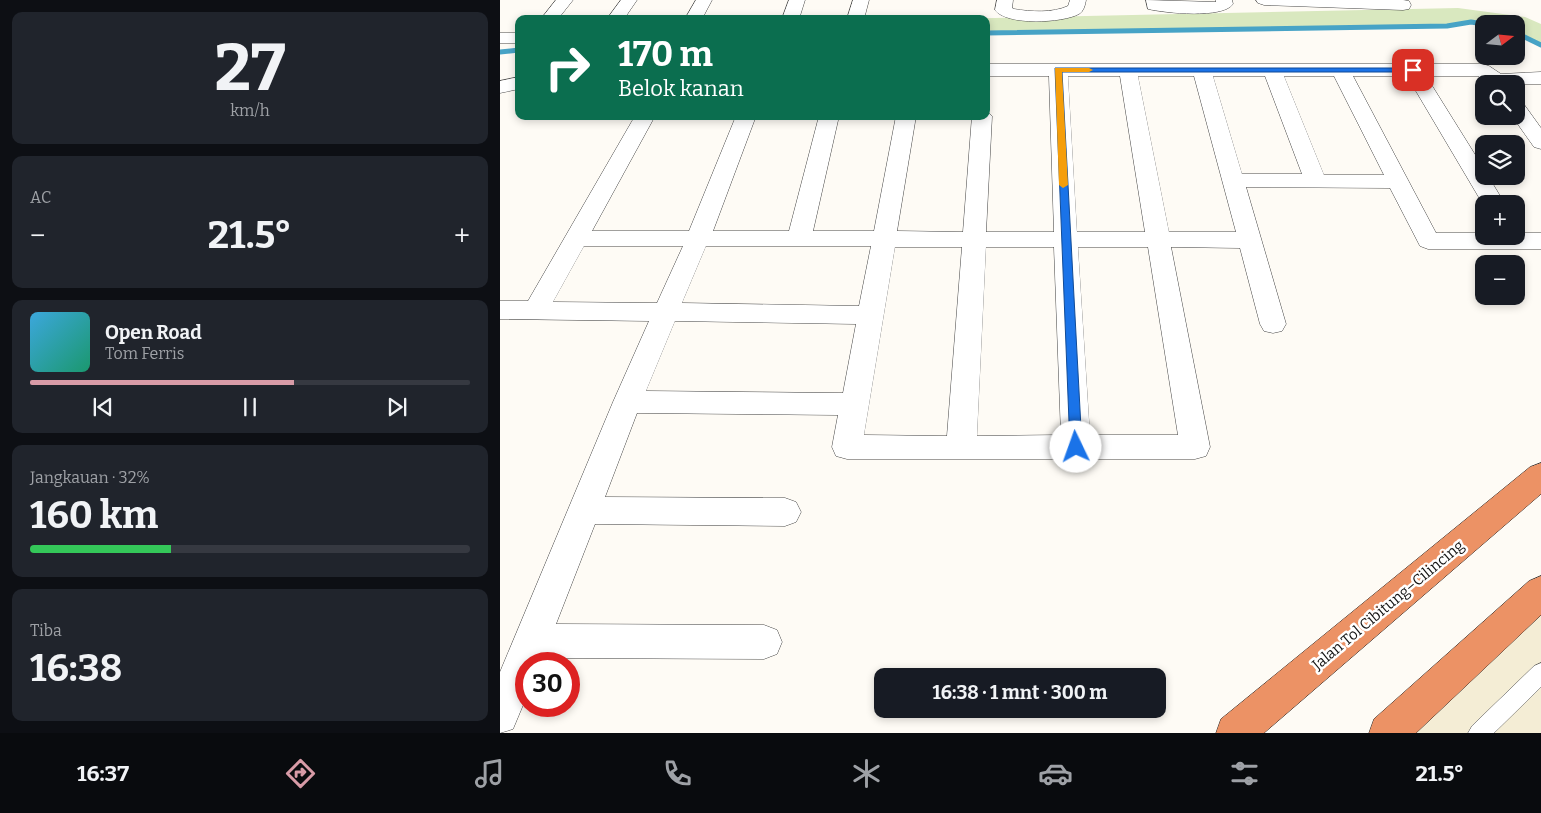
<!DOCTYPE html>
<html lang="id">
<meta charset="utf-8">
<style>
:root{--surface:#171b24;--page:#20242c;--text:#f1f3f6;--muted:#9ea1a6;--line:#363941;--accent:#d89ba7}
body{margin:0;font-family:Bitter,serif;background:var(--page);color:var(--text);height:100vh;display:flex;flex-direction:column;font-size:19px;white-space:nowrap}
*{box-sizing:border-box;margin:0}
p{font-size:16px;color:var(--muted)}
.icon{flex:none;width:28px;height:28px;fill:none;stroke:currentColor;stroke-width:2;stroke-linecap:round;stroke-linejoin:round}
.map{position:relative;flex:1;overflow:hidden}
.drawer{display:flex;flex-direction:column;gap:12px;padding:12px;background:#0d0f14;width:500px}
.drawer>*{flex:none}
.banner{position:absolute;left:15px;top:15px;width:475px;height:105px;border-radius:10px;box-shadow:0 2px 8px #0003;background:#0b6e4f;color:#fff;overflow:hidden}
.needle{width:32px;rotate:74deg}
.fabs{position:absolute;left:975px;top:15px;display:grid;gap:10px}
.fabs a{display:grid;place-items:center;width:50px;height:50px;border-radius:10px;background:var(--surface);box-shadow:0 2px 8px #0003;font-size:25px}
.speed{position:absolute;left:15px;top:652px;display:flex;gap:10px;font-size:25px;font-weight:700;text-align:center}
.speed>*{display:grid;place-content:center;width:65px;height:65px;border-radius:50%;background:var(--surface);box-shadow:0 2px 8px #0003;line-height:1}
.speed .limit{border:8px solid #d22;background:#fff;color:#111}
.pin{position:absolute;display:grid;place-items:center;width:42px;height:42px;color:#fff;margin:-21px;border-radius:10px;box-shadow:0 2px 8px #0006}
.me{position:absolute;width:55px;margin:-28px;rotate:357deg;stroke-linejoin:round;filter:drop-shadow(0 0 4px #0008)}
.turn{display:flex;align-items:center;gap:18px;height:105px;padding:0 20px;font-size:22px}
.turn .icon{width:65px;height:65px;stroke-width:2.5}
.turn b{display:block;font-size:35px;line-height:42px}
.big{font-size:38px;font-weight:700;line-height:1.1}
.drawer .card{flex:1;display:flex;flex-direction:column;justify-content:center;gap:8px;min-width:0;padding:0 18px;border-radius:10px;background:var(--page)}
.drawer .dial{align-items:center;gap:0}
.dial b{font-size:65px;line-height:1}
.song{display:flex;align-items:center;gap:15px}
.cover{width:60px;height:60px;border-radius:8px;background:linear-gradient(135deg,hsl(200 70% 55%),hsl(160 70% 35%))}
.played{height:5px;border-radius:2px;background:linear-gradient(90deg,var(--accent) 60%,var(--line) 60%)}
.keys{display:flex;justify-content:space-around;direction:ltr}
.heat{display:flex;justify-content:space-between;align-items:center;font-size:28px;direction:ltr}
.charge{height:8px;border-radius:4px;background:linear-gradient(90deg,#34c759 32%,var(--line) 0)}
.trip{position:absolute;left:374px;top:668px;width:292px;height:50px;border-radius:10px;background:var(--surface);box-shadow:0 2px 8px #0003;font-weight:700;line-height:50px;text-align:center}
.tabs{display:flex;height:80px;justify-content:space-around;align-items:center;background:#090b0e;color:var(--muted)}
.tabs .icon{width:35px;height:35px}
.tabs .selected{color:var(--accent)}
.tabs b{font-size:22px;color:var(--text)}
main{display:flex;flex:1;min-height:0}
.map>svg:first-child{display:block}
.farmland{fill:#f4edd5}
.green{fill:#d9e8bf}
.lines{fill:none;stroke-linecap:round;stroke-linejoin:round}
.stream{stroke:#47a3c6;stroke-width:5}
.service-casing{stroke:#444;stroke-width:1}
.minor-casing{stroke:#444;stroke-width:1}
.motorway-casing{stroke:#222;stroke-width:1}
.service{fill:#fff;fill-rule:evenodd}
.minor{fill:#fff;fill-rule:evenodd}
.motorway{fill:#ec9265;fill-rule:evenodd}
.route{fill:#1a73e8;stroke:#114b97}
.slow{fill:#f59e0b}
.labels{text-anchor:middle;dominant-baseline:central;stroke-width:5;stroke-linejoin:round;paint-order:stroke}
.near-street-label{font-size:15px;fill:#111;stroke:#fff}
</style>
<main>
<section class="drawer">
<div class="card dial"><b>27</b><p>km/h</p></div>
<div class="card"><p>AC</p>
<div class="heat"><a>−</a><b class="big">21.5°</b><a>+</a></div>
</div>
<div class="card">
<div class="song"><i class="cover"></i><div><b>Open Road</b><p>Tom Ferris</p></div></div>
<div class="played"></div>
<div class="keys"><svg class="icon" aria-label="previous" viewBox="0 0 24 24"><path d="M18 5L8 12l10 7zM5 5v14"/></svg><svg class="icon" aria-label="pause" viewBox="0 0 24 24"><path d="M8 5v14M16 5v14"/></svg><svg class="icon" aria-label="next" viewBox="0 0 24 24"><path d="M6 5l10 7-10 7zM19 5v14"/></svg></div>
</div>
<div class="card"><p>Jangkauan · 32%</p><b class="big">160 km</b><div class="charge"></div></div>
<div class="card"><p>Tiba</p><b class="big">16:38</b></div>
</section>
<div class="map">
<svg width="1041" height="733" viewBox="0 0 1041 733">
<rect width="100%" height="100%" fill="#fefbf5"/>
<path class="farmland" d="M1041,592V733H888Z"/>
<path class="green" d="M958,8L1025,17L1041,24V45L1016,33V24H984L971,22L947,26L486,33V19H447Z"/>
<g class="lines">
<path class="stream" d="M486,33L947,26L971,22L984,24
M1016,33L1041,45
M0,52L19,50"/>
<defs>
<path id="service" d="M1041,663V687L994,733H968L972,726L1034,666Z"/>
<path id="minor" d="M56,0H73L58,19H41Z
M121,0H137L124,19H107Z
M196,0H212L202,19H185Z
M289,0H305L299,19H282Z
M353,0H369L364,19H347Z
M497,0H513L512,8L514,9C531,12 553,13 568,6L570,0H586C585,5 584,11 579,14C563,23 506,26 495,10Z
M646,0L716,2V0H732L733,4C723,19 665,13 648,9Z
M756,0H903L909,1L911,5L909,9L903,10L764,5L758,3Z
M0,33H19V43H0Z
M486,64H982L989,66L1001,74L1041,72V84H990L978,76H926L984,169V176H988L1005,204H984V206L907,76H853L936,233H984V236H1016V233H1041V249H928L920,246L890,188L746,187L786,324L782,331L773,333L764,331L760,324L740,248L671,247L710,447L706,456L695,459H347L336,456L332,447L338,415L137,413L105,497L285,498L296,502L301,512L296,522L285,526L95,524L56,624L264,625L277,630L282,642L277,654L264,659L43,658L41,664H26V698L13,729L0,733V672L113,402L149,321L0,319V301H28L135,116H155L92,231H189L236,116H256L213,231H289L319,116H339L313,231H374L396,116H416L397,231L463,232L472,116H486V111L492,116L486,232H554L549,76H486ZM568,76H620L645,232H577ZM638,76H694L736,232H669ZM713,76H765L802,174H742ZM784,76H834L884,175H824ZM84,246H183L157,303L53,302ZM206,246H371L359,306L182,303ZM395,247H462L447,436L364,435ZM486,247H554L561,435L477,436ZM578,247H648L678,435H590ZM175,321L356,324L343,393L146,391Z
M19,77V89L0,93V81Z
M1016,101L1023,103L1041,128V149L1034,147L1012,116H1016Z"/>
<path id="motorway" d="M1041,463V494L764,733H716L721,719L1030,467Z
M1041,576V615L916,733H869L874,719L1029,581Z"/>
</defs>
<use href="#service" class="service-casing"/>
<use href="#minor" class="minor-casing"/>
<use href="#motorway" class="motorway-casing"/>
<use href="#service" class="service"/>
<use href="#minor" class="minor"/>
<use href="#motorway" class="motorway"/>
</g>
<path class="route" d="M555,68H913L916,70L913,72H562L582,447L580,450H571L570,447Z"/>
<path class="slow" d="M555,68H589L593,70L589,72H562L568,185L563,188L559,185Z"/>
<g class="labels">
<g class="near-street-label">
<text transform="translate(888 605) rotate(-40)">Jalan Tol Cibitung–Cilincing</text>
</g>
</g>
</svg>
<div class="fabs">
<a><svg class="needle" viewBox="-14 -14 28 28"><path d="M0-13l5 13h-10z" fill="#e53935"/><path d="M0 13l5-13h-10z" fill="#9ea1a6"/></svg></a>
<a><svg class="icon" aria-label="search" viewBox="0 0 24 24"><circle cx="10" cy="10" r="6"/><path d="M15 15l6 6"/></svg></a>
<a><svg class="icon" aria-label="layers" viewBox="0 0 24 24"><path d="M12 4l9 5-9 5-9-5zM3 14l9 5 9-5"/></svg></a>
<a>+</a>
<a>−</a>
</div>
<div class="speed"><div class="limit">30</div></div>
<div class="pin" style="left:913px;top:70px;background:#d93025"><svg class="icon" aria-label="arrive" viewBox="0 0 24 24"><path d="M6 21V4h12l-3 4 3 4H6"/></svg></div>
<svg class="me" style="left:576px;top:447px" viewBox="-20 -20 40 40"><circle r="19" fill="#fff"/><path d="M0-13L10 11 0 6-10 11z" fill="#1a73e8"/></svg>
<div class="trip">16:38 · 1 mnt · 300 m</div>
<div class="banner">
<div class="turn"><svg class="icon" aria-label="right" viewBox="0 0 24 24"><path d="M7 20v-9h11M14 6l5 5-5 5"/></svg><div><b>170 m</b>Belok kanan</div></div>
</div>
</div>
</main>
<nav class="tabs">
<b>16:37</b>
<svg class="icon selected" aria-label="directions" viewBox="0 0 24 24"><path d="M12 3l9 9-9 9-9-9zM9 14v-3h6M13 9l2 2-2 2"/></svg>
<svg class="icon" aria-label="music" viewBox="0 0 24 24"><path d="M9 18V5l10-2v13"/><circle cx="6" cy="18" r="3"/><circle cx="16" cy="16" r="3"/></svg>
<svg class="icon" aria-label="phone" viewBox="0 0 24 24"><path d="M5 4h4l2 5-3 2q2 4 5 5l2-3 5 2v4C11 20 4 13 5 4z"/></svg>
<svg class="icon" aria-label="climate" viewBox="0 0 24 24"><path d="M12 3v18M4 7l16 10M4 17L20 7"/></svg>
<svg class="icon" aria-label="car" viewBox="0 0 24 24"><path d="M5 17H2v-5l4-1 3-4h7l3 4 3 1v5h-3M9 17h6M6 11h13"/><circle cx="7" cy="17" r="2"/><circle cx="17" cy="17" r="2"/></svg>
<svg class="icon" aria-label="filters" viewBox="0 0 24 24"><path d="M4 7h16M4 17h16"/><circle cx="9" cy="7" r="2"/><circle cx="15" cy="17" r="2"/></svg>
<b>21.5°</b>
</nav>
